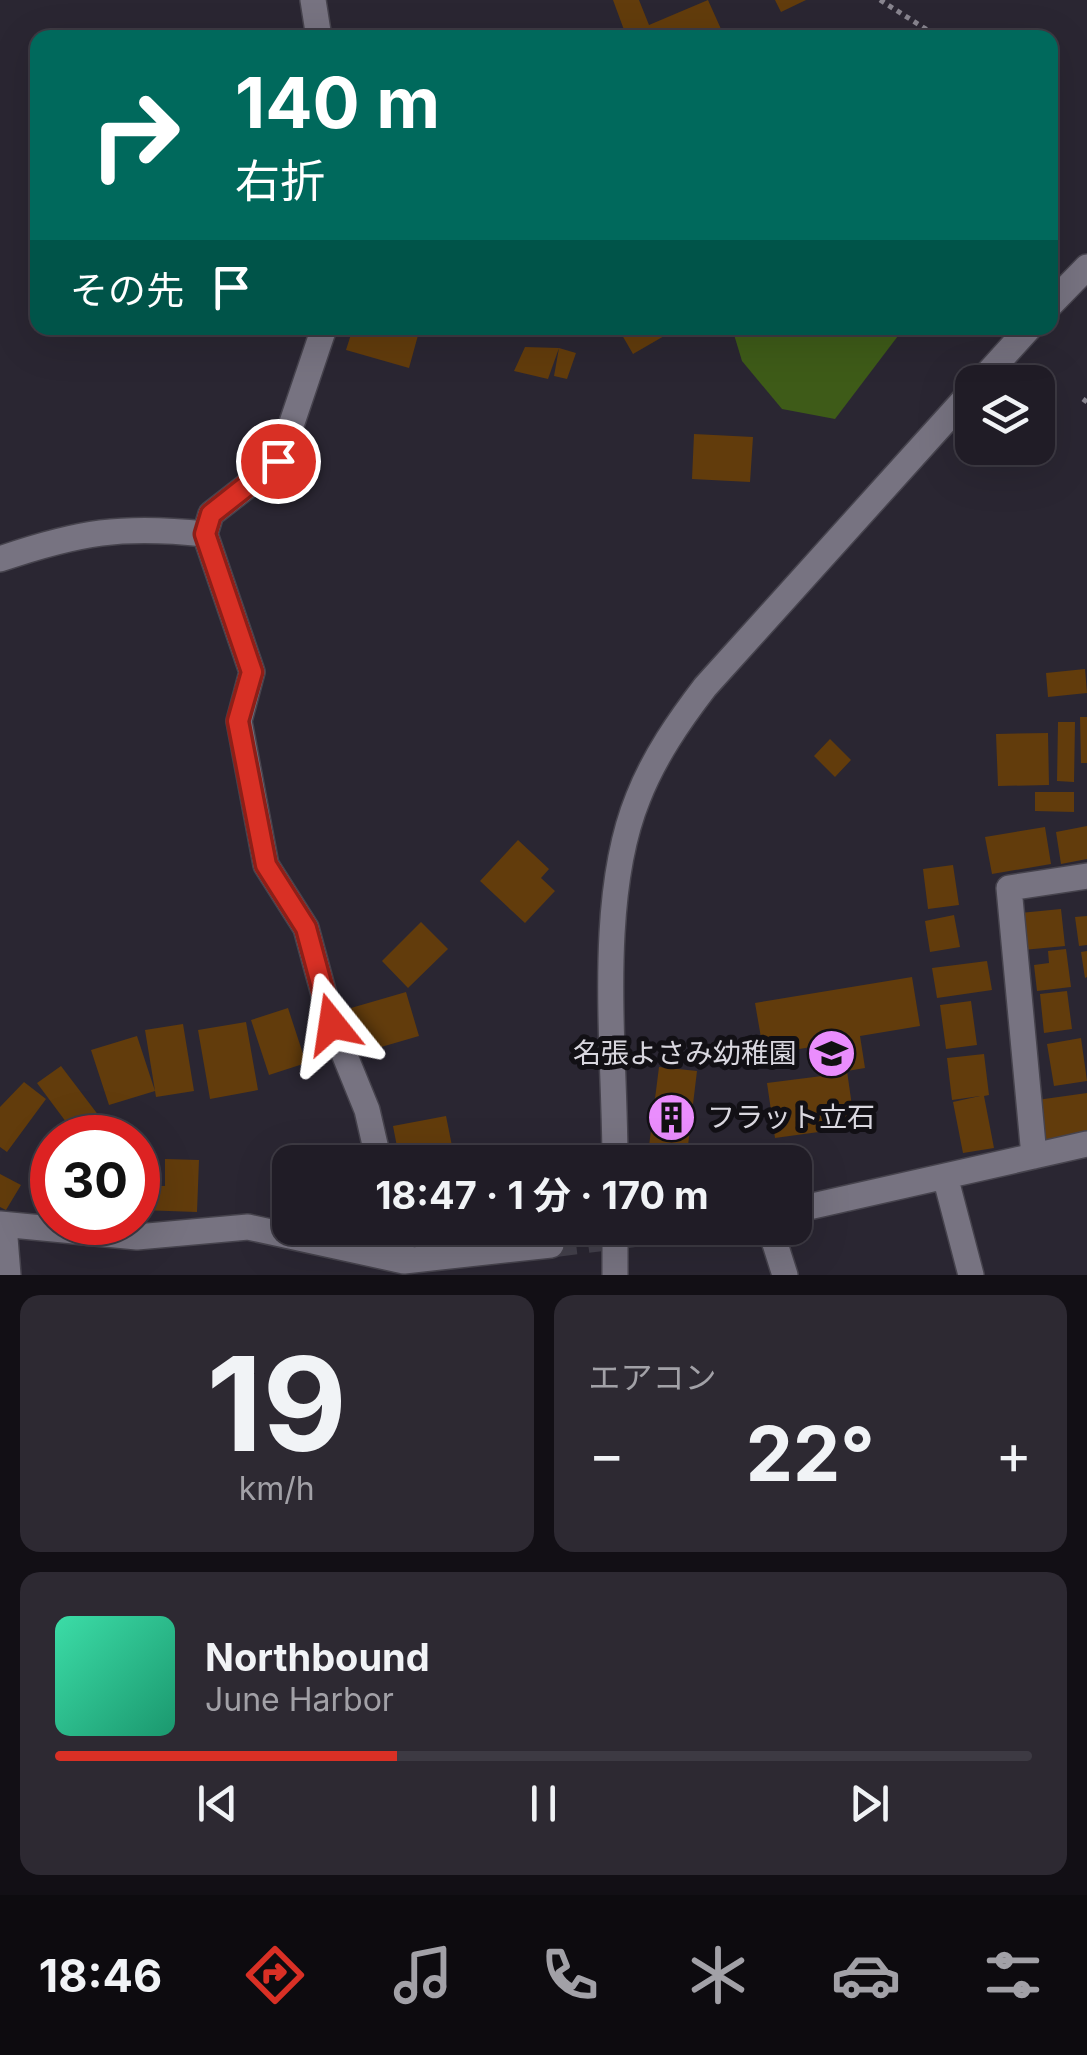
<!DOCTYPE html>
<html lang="ja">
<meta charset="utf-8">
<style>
:root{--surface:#201c26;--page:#2d2932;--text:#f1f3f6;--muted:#a2a1a7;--line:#3d3a43;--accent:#d93025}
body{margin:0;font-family:Inter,"Noto Sans JP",sans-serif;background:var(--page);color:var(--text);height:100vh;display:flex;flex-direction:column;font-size:38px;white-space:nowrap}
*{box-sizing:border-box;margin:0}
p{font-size:32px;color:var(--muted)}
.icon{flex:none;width:55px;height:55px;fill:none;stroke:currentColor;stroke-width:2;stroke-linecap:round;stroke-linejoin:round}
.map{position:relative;height:1275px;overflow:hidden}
.drawer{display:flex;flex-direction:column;gap:20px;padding:20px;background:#120f15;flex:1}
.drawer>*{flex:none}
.guide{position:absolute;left:30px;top:30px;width:1028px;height:305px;border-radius:20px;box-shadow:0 10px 40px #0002,0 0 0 2px var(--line);background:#00695c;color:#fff;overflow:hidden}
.controls{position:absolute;left:955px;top:365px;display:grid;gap:20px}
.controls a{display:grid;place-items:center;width:100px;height:100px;border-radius:20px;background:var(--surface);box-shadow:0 10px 40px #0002,0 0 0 2px var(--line);font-size:50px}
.speed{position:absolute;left:30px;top:1115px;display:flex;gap:20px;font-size:50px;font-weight:700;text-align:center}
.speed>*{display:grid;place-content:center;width:130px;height:130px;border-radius:50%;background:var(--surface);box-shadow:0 10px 40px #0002,0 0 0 2px var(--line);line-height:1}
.speed .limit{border:15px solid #d22;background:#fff;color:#111}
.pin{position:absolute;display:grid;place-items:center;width:85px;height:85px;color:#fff;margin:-42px;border:5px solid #fff;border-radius:50%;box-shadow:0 2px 10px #0007}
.me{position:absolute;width:110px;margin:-55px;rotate:345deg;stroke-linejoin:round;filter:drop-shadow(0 0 8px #0008)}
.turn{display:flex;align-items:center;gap:35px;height:210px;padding:0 40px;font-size:45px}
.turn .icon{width:130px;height:130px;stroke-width:2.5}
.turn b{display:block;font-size:70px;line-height:85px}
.then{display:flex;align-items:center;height:95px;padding:0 40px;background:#0003;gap:20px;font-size:38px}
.big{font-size:75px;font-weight:700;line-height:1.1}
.drawer .widget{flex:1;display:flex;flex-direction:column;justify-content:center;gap:15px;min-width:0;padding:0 35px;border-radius:20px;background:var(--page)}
.drawer .dial{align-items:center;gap:0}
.dial b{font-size:130px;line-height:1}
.song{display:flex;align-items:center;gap:30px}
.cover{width:120px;height:120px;border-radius:15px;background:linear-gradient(135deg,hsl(160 70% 55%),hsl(160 70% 35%))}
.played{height:10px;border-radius:5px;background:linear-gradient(90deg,var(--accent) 35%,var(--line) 35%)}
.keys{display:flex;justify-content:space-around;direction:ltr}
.heat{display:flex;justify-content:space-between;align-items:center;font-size:55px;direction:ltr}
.drawer .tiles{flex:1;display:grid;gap:20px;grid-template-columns:1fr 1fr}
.widget:last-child{grid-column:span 2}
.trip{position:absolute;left:272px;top:1145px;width:540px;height:100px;border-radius:20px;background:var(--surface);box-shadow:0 10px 40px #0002,0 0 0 2px var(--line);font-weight:700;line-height:100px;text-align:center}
.tabs{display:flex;height:160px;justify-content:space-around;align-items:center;background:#0d0b0f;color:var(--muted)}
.tabs .icon{width:70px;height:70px}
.tabs .selected{color:var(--accent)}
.tabs b{font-size:45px;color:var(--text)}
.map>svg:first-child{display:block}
.forest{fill:#3e5b18}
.building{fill:#623c0c}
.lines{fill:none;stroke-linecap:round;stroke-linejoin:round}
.minor-tunnel{stroke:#44414c;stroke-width:25;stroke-dasharray:25 12;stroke-linecap:butt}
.minor-casing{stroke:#46434d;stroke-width:28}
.path{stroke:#88858f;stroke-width:5;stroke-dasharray:5 5;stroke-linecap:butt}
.minor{stroke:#777381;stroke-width:25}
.route-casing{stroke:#8d1f18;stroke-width:25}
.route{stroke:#d93025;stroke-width:18}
.labels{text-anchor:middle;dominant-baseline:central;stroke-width:10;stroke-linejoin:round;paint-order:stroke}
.poi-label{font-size:28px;fill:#d9d7df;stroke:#121015;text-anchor:end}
</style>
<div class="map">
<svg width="1087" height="1275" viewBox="0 0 1087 1275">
<rect width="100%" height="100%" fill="#2a2632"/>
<path class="forest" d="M732,328H904L835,419L782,409L742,361Z"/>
<path class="building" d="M613,0H639L649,25L708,0L725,38H627Z
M775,0H806L781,12Z
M353,328H420L409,368L346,350Z
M618,328H668L671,332L633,354Z
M525,347L559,348L548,379L514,371Z
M559,348L576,353L567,379L554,376Z
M694,434L753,437L750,482L692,479Z
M1085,669L1087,693L1048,697L1046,673Z
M1080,717H1087V763H1081Z
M1058,722H1075L1074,782L1057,781Z
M1048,733L1049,785L998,786L996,734Z
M830,739L851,760L835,777L814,756Z
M1035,792H1074V812L1035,811Z
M1087,826V859L1061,864L1056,832Z
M1045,827L1051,864L992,874L985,837Z
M518,840L549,869L541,878L555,891L525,923L480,881Z
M953,865L959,905L928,909L923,869Z
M1061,909L1065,946L1023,950L1020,913Z
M954,915L960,947L930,952L925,921Z
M1087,916V945L1079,946L1075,917Z
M421,922L448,949L408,988L382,961Z
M1066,949L1071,987L1037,991L1034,965L1049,963L1048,951Z
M1087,951V977L1085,978L1081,952Z
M987,961L992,990L937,998L932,968Z
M912,977L920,1026L860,1036L865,1068L847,1071L855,1127L775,1138L767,1083L822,1076L817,1046L764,1055L755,1003Z
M1067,991L1072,1029L1044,1033L1040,994Z
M406,992L419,1036L364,1052L351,1008Z
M971,1001L977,1045L946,1049L940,1005Z
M288,1008L306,1063L269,1075L251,1020Z
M246,1022L258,1090L210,1099L198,1030Z
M183,1024L194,1091L156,1097L145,1030Z
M137,1036L155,1091L109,1105L91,1050Z
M1081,1038L1087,1081L1054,1086L1047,1044Z
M984,1054L989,1095L984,1096L994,1148L963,1153L953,1102L980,1096L952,1100L947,1058Z
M61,1066L99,1116L75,1134L37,1083Z
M659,1067L697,1071L686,1162H647Z
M24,1082L46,1099L7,1152L0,1147V1107Z
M1087,1093V1134L1044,1141L1037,1100Z
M446,1116L455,1161L400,1162L393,1126Z
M165,1159L199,1160L197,1212L140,1210L141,1186H165Z
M0,1174L21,1185L6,1210L0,1207Z
M410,1228H455L456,1231L413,1241Z"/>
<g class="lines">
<path class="minor-tunnel" d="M551,1245L662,1231"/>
<defs>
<path id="minor" d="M313,0L319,38
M1050,305L1087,267
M324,328L279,461L211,514L205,534L252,672L239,721L266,865L306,928L332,1024L367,1110L379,1162
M980,382L1029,328
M0,559C79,532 122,525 205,534
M1034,1156L1009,888L1087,876
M615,1162C615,1051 596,901 638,798C654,757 679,721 705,687L972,391
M945,1176L971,1275
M795,1210L1087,1144
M0,1224L137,1237L248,1227L404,1261L551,1245
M4,1225L8,1275
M396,1228L404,1261
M615,1228V1275
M770,1228L785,1275
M662,1231L690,1228"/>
</defs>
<use href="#minor" class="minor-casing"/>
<path class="path" d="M880,0L940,38
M1083,399L1087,402"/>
<use href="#minor" class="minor"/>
</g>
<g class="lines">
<defs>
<path id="route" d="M278,461L211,514L205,534L252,672L238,721L266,865L306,928L332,1024"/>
</defs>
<use href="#route" class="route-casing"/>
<use href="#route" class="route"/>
</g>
<defs>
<symbol id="school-disc" viewBox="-11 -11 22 22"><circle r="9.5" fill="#ea8dfd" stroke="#121015"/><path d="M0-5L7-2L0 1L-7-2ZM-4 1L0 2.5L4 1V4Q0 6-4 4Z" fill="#111"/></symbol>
<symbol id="building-disc" viewBox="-11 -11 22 22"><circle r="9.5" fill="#ea8dfd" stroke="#121015"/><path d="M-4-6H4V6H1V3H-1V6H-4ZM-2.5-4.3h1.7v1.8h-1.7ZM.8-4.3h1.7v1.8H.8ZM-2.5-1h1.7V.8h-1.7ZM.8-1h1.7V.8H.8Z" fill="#111"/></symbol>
</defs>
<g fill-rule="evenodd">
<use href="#school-disc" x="804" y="1026" width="55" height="55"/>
<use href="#building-disc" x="644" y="1090" width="55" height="55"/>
</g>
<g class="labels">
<g class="poi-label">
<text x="797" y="1053">名張よさみ幼稚園</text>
<text x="707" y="1117" text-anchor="start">フラット立石</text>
</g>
</g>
</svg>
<div class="controls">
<a><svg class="icon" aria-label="layers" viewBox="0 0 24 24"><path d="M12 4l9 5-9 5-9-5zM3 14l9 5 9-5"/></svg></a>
</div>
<div class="speed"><div class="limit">30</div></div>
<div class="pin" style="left:278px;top:461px;background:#d93025"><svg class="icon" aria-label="arrive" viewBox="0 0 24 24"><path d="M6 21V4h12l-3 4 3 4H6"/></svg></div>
<svg class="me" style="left:332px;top:1024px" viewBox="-20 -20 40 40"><path d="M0-17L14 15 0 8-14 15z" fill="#d93025" stroke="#fff" stroke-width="4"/></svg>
<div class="trip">18:47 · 1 分 · 170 m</div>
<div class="guide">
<div class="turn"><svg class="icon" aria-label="right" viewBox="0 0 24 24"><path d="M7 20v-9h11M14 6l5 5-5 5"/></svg><div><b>140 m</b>右折</div></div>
<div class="then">その先<svg class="icon" aria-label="arrive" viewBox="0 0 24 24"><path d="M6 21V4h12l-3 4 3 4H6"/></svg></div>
</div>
</div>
<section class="drawer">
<div class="tiles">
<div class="widget dial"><b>19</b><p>km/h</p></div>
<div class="widget"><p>エアコン</p>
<div class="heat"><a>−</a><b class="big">22°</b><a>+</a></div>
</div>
<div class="widget">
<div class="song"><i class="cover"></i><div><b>Northbound</b><p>June Harbor</p></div></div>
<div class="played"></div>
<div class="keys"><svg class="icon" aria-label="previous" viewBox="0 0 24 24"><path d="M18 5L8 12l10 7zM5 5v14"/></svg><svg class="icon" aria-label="pause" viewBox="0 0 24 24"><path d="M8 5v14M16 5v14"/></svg><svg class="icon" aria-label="next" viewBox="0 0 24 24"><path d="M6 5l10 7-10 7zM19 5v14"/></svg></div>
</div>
</div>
</section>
<nav class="tabs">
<b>18:46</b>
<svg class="icon selected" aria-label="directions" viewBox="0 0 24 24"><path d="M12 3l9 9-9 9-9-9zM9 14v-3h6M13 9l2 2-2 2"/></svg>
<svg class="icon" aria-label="music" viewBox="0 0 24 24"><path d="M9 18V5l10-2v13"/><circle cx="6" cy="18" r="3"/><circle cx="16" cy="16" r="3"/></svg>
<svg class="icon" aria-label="phone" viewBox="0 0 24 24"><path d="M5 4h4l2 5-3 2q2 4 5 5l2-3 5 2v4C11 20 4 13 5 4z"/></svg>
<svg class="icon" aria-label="climate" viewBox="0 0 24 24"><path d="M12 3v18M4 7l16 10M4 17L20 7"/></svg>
<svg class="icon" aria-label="car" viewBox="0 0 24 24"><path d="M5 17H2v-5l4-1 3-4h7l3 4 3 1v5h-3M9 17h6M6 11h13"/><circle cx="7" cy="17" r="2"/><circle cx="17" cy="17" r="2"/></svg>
<svg class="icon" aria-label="filters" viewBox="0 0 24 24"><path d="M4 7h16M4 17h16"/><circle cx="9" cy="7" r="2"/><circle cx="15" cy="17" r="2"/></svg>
</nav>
